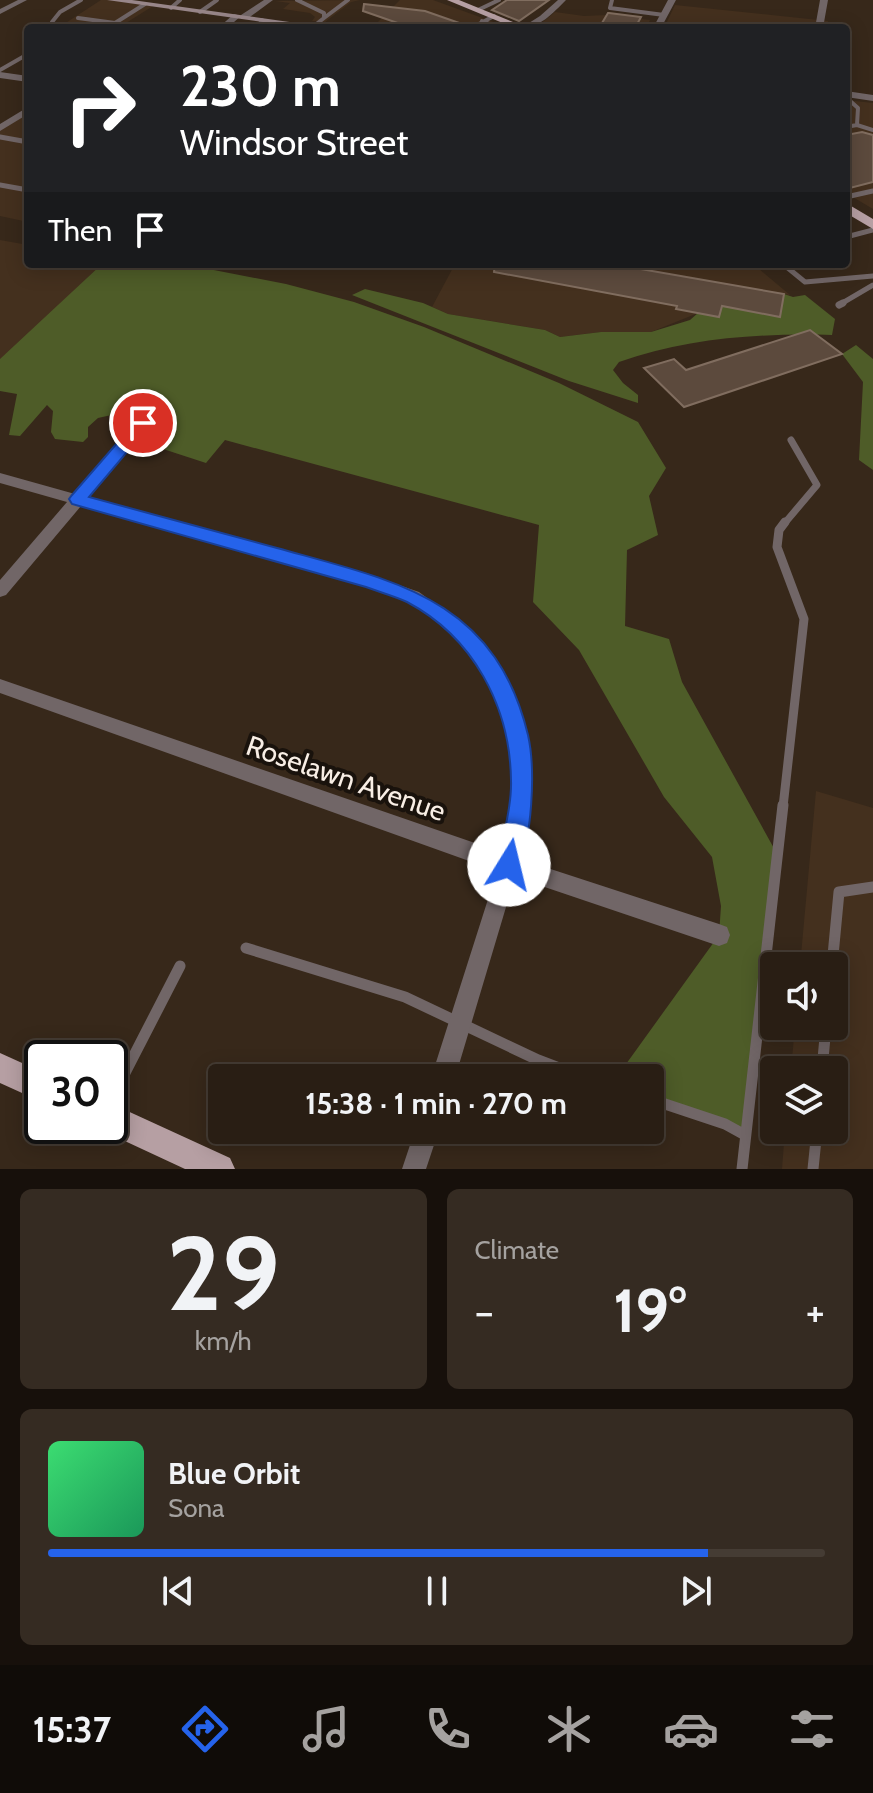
<!DOCTYPE html>
<meta charset="utf-8">
<style>
:root{--surface:#291e14;--page:#352b22;--text:#f1f3f6;--muted:#a5a2a0;--line:#453c34;--accent:#2563eb}
body{margin:0;font-family:Cabin,sans-serif;background:var(--page);color:var(--text);height:100vh;display:flex;flex-direction:column;font-size:30px;white-space:nowrap}
*{box-sizing:border-box;margin:0}
p{font-size:26px;color:var(--muted)}
.icon{flex:none;width:44px;height:44px;fill:none;stroke:currentColor;stroke-width:2;stroke-linecap:round;stroke-linejoin:round}
.map{position:relative;height:1169px;overflow:hidden}
.drawer{display:flex;flex-direction:column;gap:20px;padding:20px;background:#17100b;flex:1}
.drawer>*{flex:none}
.banner{position:absolute;left:24px;top:24px;width:826px;height:244px;border-radius:8px;box-shadow:0 4px 20px #0003,0 0 0 2px var(--line);background:#202124;color:#fff;overflow:hidden}
.tools{position:absolute;left:760px;top:952px;display:grid;gap:16px}
.tools a{display:grid;place-items:center;width:88px;height:88px;border-radius:8px;background:var(--surface);box-shadow:0 4px 20px #0003,0 0 0 2px var(--line);font-size:40px}
.speed{position:absolute;left:24px;top:1040px;display:flex;gap:16px;font-size:40px;font-weight:700;text-align:center}
.speed>*{display:grid;place-content:center;width:104px;height:104px;border-radius:50%;background:var(--surface);box-shadow:0 4px 20px #0003,0 0 0 2px var(--line);line-height:1}
.speed .limit{border:4px solid #111;border-radius:12px;background:#fff;color:#111}
.pin{position:absolute;display:grid;place-items:center;width:68px;height:68px;color:#fff;margin:-34px;border:4px solid #fff;border-radius:50%;box-shadow:0 2px 8px #0007}
.me{position:absolute;width:88px;margin:-44px;rotate:9deg;stroke-linejoin:round;filter:drop-shadow(0 0 6px #0008)}
.turn{display:flex;align-items:center;gap:28px;height:168px;padding:0 24px;font-size:36px}
.turn .icon{width:104px;height:104px;stroke-width:2.5}
.turn b{display:block;font-size:56px;line-height:68px}
.then{display:flex;align-items:center;height:76px;padding:0 24px;background:#0003;gap:16px;font-size:30px}
.big{font-size:60px;font-weight:700;line-height:1.1}
.drawer .tile{flex:1;display:flex;flex-direction:column;justify-content:center;gap:12px;min-width:0;padding:0 28px;border-radius:12px;background:var(--page)}
.drawer .dial{align-items:center;gap:0}
.dial b{font-size:104px;line-height:1}
.song{display:flex;align-items:center;gap:24px}
.cover{width:96px;height:96px;border-radius:12px;background:linear-gradient(135deg,hsl(140 70% 55%),hsl(150 70% 35%))}
.played{height:8px;border-radius:4px;background:linear-gradient(90deg,var(--accent) 85%,var(--line) 85%)}
.keys{display:flex;justify-content:space-around;direction:ltr}
.heat{display:flex;justify-content:space-between;align-items:center;font-size:44px;direction:ltr}
.drawer .tiles{flex:1;display:grid;gap:20px;grid-template-columns:1fr 1fr}
.tile:last-child{grid-column:span 2}
.trip{position:absolute;left:208px;top:1064px;width:456px;height:80px;border-radius:8px;background:var(--surface);box-shadow:0 4px 20px #0003,0 0 0 2px var(--line);font-weight:700;line-height:80px;text-align:center}
.tab-bar{display:flex;height:128px;justify-content:space-around;align-items:center;background:#100c08;color:var(--muted)}
.tab-bar .icon{width:56px;height:56px}
.tab-bar .on{color:var(--accent)}
.tab-bar b{font-size:36px;color:var(--text)}
.map>svg:first-child{display:block}
.built{fill:#44301e}
.forest{fill:#4e5c28}
.building{fill:#5c4a3d;stroke:#806d5f;stroke-width:2}
.lines{fill:none;stroke-linecap:round;stroke-linejoin:round}
.service-far4{stroke:#716667;stroke-width:4}
.service-far3{stroke:#716667;stroke-width:5}
.service-far2{stroke:#716667;stroke-width:7}
.service-far1{stroke:#716667;stroke-width:9}
.service{stroke:#716667;stroke-width:11}
.minor{fill:#716667;fill-rule:evenodd}
.tertiary{fill:#716667;fill-rule:evenodd}
.secondary{fill:#988689;fill-rule:evenodd}
.primary{fill:#b69fa3;fill-rule:evenodd}
.route{fill:#2563eb;stroke:#184099;stroke-width:2}
.labels{text-anchor:middle;dominant-baseline:central;stroke-width:8;stroke-linejoin:round;paint-order:stroke}
.near-street-label{font-size:28px;fill:#f8eee5;stroke:#19120c}
</style>
<div class="map">
<svg width="873" height="1169" viewBox="0 0 873 1169">
<rect width="100%" height="100%" fill="#37281a"/>
<path class="built" d="M101,0H111L153,6L118,28H58Z
M360,0L351,2L325,22L312,21L315,17L310,13L283,9L290,3L275,1Z
M400,0H433L510,28H372Z
M675,5L828,21L827,28H664Z
M555,12L584,16L607,15L650,20L646,28H546L539,25Z
M846,100L873,103V209L846,193Z
M28,110V222L0,216V128Z
M0,240L28,245V264H102L0,361Z
M455,264H753L790,295L784,294L780,317H719L698,313L651,332H601L560,337L545,330L448,314L432,307Z
M816,791L873,808V1169H782L785,1130H834V1070H791L795,1026H834V966H800Z"/>
<path class="forest" d="M102,264H183L286,284L354,302L424,327L559,383L638,422L666,468L649,496L658,535L627,550L625,626L669,639L682,682L776,852L745,1135L650,1099V1078H616L719,935L721,906L712,857L664,797L579,650L533,602L539,525L225,440L206,463L163,449L154,425L143,423L128,408L125,412L98,418L88,427V437L83,442L55,439L51,432L53,411L47,405L20,436L9,435L17,394L0,391V359Z
M365,289L423,303L448,314L545,330L560,337L601,332H651L690,320L698,313L719,317L722,306L780,316L784,294L793,297L805,295L835,319L832,335C760,333 687,338 619,362L613,370L623,383L638,395V403L569,381L352,295Z
M856,345L873,359V470L859,460L863,382L842,354Z"/>
<path class="building" d="M507,0H549L519,21L492,10Z
M364,4L425,11L465,25V28H412L363,11Z
M608,13H609L641,17L635,28H599Z
M862,132L873,135V182L846,189V135Z
M495,264H612L784,294L780,317L722,306L719,317L676,309L677,306L494,272Z
M810,330L842,354L684,407L644,368L674,359L686,370Z"/>
<g class="lines">
<path class="service-far4" d="M297,0L324,13V18L314,26
M612,0L610,8L664,15
M171,8L180,0
M478,10L499,0
M200,12L217,0
M78,18L115,23L145,4
M324,18L348,0
M262,20L258,27L270,28
M482,21L500,28
M52,22L60,12L81,0
M484,28L477,25L494,16
M0,70L28,54
M849,95V100L858,108L857,125
M846,127L857,125L873,130"/>
<path class="service-far3" d="M0,137L28,142
M0,185L28,190
M846,197L873,191
M846,237L873,230
M783,264L805,282L873,276
M839,305L873,285"/>
<path class="service-far2" d="M839,305L843,303
M784,524L817,485L791,440"/>
<path class="service-far1" d="M783,807L804,619L777,547L779,530L785,522"/>
<path class="service" d="M246,948L405,997L538,1060L585,1078
M832,966L839,892L873,887
M822,1070L826,1026
M650,1099L725,1124L745,1135
M110,1102L180,966
M742,1169L783,805
M813,1169L817,1130"/>
<path class="minor" d="M18,0H27L0,14V9Z
M264,0H273L247,19H241V15Z
M558,0H566C553,13 540,28 521,28L540,16Z
M668,0H676L661,28H653Z
M820,0H828L823,28H815Z
M234,14L241,16L227,28H218Z
M28,107V114L0,131V124Z
M143,419L150,423L148,426L88,497L376,577L419,592L471,630L501,671L521,712L529,748L532,783L520,859L719,924L727,927L730,935L727,943L719,946L515,877L455,1078H431L497,871L0,693V679L501,852C505,830 510,807 512,785C519,710 472,637 407,602C395,595 380,591 367,586L81,506L6,595L0,597V580L67,502L0,483V473L75,494L138,420Z
M415,1130H439L426,1169H402Z"/>
<path class="tertiary" d="M0,72L28,76V82L0,78Z
M846,91L873,95V101L846,97Z"/>
<path class="secondary" d="M107,0H132L332,28H305Z"/>
<path class="primary" d="M447,0H459L528,28H515Z
M846,203L873,219V229L846,213Z
M0,1053L42,1072V1102L0,1083Z
M110,1103L230,1158L235,1169H185L99,1129L98,1126H110Z"/>
</g>
<path class="route" d="M143,418L151,423L149,426L89,497C152,514 214,531 277,548C395,581 495,598 528,735C536,771 532,839 517,873L509,876L501,873L498,865C502,838 512,807 511,780C510,706 473,637 407,602C394,596 379,592 366,587L72,504L69,499L72,495L138,419Z"/>
<g class="labels">
<g class="near-street-label">
<text transform="translate(346 778) rotate(19)">Roselawn Avenue</text>
</g>
</g>
</svg>
<div class="tools">
<a><svg class="icon" aria-label="sound" viewBox="0 0 24 24"><path d="M4 9h4l5-4v14l-5-4H4zM17 9q2 3 0 6"/></svg></a>
<a><svg class="icon" aria-label="layers" viewBox="0 0 24 24"><path d="M12 4l9 5-9 5-9-5zM3 14l9 5 9-5"/></svg></a>
</div>
<div class="speed"><div class="limit">30</div></div>
<div class="pin" style="left:143px;top:423px;background:#d93025"><svg class="icon" aria-label="arrive" viewBox="0 0 24 24"><path d="M6 21V4h12l-3 4 3 4H6"/></svg></div>
<svg class="me" style="left:509px;top:865px" viewBox="-20 -20 40 40"><circle r="19" fill="#fff"/><path d="M0-13L10 11 0 6-10 11z" fill="#2563eb"/></svg>
<div class="trip">15:38 · 1 min · 270 m</div>
<div class="banner">
<div class="turn"><svg class="icon" aria-label="right" viewBox="0 0 24 24"><path d="M7 20v-9h11M14 6l5 5-5 5"/></svg><div><b>230 m</b>Windsor Street</div></div>
<div class="then">Then<svg class="icon" aria-label="arrive" viewBox="0 0 24 24"><path d="M6 21V4h12l-3 4 3 4H6"/></svg></div>
</div>
</div>
<section class="drawer">
<div class="tiles">
<div class="tile dial"><b>29</b><p>km/h</p></div>
<div class="tile"><p>Climate</p>
<div class="heat"><a>−</a><b class="big">19°</b><a>+</a></div>
</div>
<div class="tile">
<div class="song"><i class="cover"></i><div><b>Blue Orbit</b><p>Sona</p></div></div>
<div class="played"></div>
<div class="keys"><svg class="icon" aria-label="previous" viewBox="0 0 24 24"><path d="M18 5L8 12l10 7zM5 5v14"/></svg><svg class="icon" aria-label="pause" viewBox="0 0 24 24"><path d="M8 5v14M16 5v14"/></svg><svg class="icon" aria-label="next" viewBox="0 0 24 24"><path d="M6 5l10 7-10 7zM19 5v14"/></svg></div>
</div>
</div>
</section>
<nav class="tab-bar">
<b>15:37</b>
<svg class="icon on" aria-label="directions" viewBox="0 0 24 24"><path d="M12 3l9 9-9 9-9-9zM9 14v-3h6M13 9l2 2-2 2"/></svg>
<svg class="icon" aria-label="music" viewBox="0 0 24 24"><path d="M9 18V5l10-2v13"/><circle cx="6" cy="18" r="3"/><circle cx="16" cy="16" r="3"/></svg>
<svg class="icon" aria-label="phone" viewBox="0 0 24 24"><path d="M5 4h4l2 5-3 2q2 4 5 5l2-3 5 2v4C11 20 4 13 5 4z"/></svg>
<svg class="icon" aria-label="climate" viewBox="0 0 24 24"><path d="M12 3v18M4 7l16 10M4 17L20 7"/></svg>
<svg class="icon" aria-label="car" viewBox="0 0 24 24"><path d="M5 17H2v-5l4-1 3-4h7l3 4 3 1v5h-3M9 17h6M6 11h13"/><circle cx="7" cy="17" r="2"/><circle cx="17" cy="17" r="2"/></svg>
<svg class="icon" aria-label="filters" viewBox="0 0 24 24"><path d="M4 7h16M4 17h16"/><circle cx="9" cy="7" r="2"/><circle cx="15" cy="17" r="2"/></svg>
</nav>
